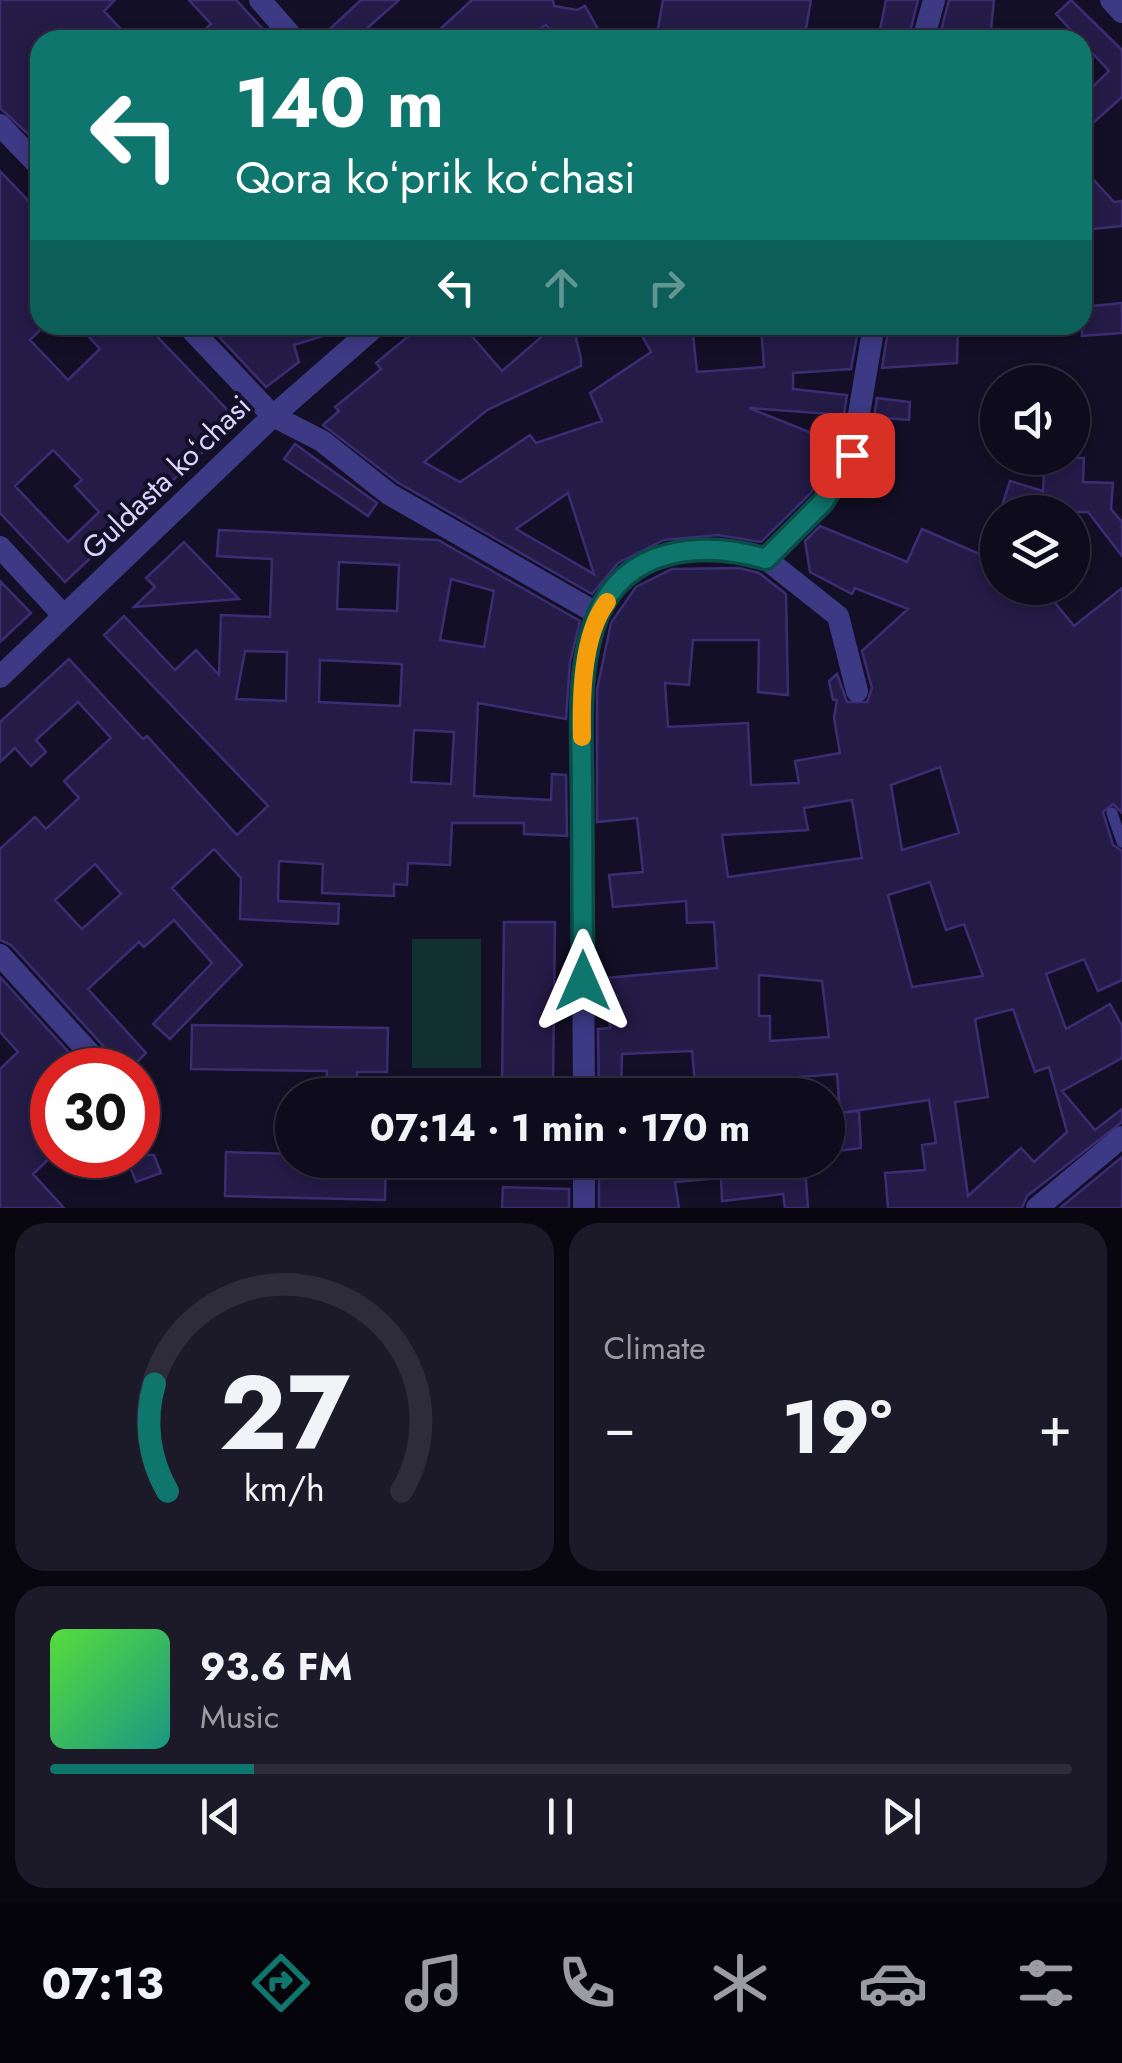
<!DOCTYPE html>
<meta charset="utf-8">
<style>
:root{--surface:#0e0b1c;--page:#1c1929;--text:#f1f3f6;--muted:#9b9ba3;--line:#2e2b3b;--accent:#0f766e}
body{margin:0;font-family:Jost,sans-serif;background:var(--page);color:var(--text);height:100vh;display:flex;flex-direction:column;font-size:38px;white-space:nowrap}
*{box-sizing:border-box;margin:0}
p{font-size:32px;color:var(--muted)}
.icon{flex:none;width:55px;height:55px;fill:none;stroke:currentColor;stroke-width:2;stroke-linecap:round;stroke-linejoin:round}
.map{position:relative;height:1208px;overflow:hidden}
.panel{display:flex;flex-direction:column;gap:15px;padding:15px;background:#08060f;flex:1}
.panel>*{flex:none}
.top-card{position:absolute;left:30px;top:30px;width:1062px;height:305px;border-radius:30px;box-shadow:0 5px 15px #0003,0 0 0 2px var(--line);background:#0f766e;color:#fff;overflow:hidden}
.fabs{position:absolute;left:980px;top:365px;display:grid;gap:20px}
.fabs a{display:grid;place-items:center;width:110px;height:110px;border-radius:50%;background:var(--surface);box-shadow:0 5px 15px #0003,0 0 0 2px var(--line);font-size:50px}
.speed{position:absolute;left:30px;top:1048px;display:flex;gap:20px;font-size:50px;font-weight:700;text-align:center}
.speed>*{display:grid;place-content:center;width:130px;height:130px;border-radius:50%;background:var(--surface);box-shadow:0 5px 15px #0003,0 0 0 2px var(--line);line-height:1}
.speed .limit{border:15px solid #d22;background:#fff;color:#111}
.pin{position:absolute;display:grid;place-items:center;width:85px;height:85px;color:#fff;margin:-42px;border-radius:20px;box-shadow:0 5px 15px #0006}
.me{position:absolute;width:110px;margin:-55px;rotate:0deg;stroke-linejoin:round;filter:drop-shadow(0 0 8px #0008)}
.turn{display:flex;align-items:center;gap:35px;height:210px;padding:0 40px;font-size:45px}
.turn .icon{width:130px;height:130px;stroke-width:2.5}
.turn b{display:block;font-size:70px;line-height:85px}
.lanes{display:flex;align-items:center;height:95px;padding:0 40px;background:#0003;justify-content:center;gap:50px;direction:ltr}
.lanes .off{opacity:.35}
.big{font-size:75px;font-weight:700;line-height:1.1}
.panel .card{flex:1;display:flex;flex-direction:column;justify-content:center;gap:15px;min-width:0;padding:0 35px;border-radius:30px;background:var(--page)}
.panel .dial{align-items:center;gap:0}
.dial svg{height:260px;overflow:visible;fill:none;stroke:var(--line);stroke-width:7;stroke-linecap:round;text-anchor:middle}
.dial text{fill:var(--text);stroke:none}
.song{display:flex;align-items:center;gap:30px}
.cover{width:120px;height:120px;border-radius:15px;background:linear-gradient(135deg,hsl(110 70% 55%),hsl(170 70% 35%))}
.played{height:10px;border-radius:5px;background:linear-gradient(90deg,var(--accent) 20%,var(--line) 20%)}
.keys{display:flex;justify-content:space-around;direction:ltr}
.heat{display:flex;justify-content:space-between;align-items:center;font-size:55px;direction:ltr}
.panel .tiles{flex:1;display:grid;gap:15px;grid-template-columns:1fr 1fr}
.card:last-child{grid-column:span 2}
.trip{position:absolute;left:275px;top:1078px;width:570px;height:100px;border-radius:50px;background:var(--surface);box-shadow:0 5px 15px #0003,0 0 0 2px var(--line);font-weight:700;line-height:100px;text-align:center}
.tabs{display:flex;height:160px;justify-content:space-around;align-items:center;background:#06040b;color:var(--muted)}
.tabs .icon{width:70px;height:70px}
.tabs .on{color:var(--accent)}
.tabs b{font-size:45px;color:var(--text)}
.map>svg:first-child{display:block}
.green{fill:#12302f}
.building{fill:#241b47;stroke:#3b2d73;stroke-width:2.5;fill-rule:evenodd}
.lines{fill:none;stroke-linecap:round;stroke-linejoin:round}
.lane{stroke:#3d3a85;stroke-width:11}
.street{stroke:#3d3a85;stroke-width:22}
.route-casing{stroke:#0a4d48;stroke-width:25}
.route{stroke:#0f766e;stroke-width:18}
.slow{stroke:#f59e0b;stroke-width:18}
.labels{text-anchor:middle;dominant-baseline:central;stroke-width:8;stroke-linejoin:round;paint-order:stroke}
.street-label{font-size:30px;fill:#d9d4ff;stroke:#130f26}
</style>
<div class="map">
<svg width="1122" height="1208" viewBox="0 0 1122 1208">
<rect width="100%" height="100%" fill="#130f26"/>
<path class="green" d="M412,939H481V1068H412Z"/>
<path class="building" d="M0,0H115L104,11L131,40H40V145L0,108Z
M189,0H236L273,40H194L211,24Z
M361,0H399L354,40H318Z
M472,0H553L554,6L577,10L585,6L604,40H560L546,25L536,31L538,40H428Z
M663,0H811L804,40H656Z
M886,0H918L908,40H878Z
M949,0H994L990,38L941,31Z
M1071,0L1122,50V97L1082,133V97L1109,71L1056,14Z
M1082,167L1114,202L1122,201V226L1082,230Z
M0,171L40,213V330L30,340L52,363L68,380L100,349L78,325H146L237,420L65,582L0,513ZM53,450L82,480L75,486L99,512L68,542L15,486Z
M1122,303V333L1082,336V307Z
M208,325H341L342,330L294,345L299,362L266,387Z
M422,325H462L502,371L555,325H573L581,359V366L487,410L424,462L460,482L530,435L536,443L602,421L590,393L651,352L636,325H692L697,372L764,367L761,325H859L851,369L793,373V389L847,395L844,415L749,408L839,444L811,493L761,542L718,535L664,540L618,563L592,594L397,482L323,425L339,411L335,407L381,369L376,363ZM568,493L594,574L516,529Z
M889,325H958L957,363L882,368Z
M877,398L910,402L909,420L874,417Z
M295,444L377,503L368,516L284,459Z
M867,455L886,462L872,496L850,487Z
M1045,458H1084L1083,482L1113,483L1111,509L1122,522V556L1088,512H1042L1023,507L1021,512H1000L1010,481L1043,491Z
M820,526L907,562L922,529L998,562V588H1043L1074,626L1122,588V813L1113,804L1103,812L1113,845L1122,851V980L1098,991L1084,959L1046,974L1066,1029L1110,1004L1122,1026V1058L1062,1091L1095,1130L1122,1109V1122L1027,1196L1022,1208H888L885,1173L925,1170L922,1145L936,1143L929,1100L840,1113L837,1074L762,1080L763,1095H696L692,1051L622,1054L621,1095H599L598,1029L610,1028L606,978L717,968L714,922L687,923L686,901L613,907L609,875L643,872L637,818L597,822V690L611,623L636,587L672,569L739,568L759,573L786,594L788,695L758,692L759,640H693L689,685L665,683L668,727L748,723L751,785L799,783L795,761L840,753L834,718L837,700H833L829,681L837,674L847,702H867L872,688L862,651L908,609L855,588L852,594L810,572L805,541ZM940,767L959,833L902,850L891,785ZM852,800L862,858L728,877L722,835L808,830L804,808ZM930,882L946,930L964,924L983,976L912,987L888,895ZM759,975L822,981L829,1037L770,1041V1016H759ZM1013,1009L1035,1072L1049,1067L1067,1132L1034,1162L1021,1148L968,1196L955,1102L988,1097L975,1019Z
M219,530L438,540L580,621L570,662L566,719L478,703L474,796L551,800L552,774L566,775L567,836L524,834V823H452L450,865L408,863L407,885L394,884V896L322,893L323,864L279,861L278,901L339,904L338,924L240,919L241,878L214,849L172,888L242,965L170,1039L153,1024L212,963L174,920L144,947L139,942L88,989L146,1053L129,1070H120L116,1060L11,945L0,940V849L35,817L46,829L79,798L64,781L111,738L78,702L36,740L46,752L31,766L15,748L0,762V722L69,659L143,739L147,736L237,835L268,806L104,635L124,616L175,670L196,650L219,675L221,615L270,617L272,559L217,556ZM339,562L399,565L397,611L337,609ZM451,579L494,591L484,647L440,640ZM245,651L287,652L286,701L236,699ZM320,660L402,664L400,706L319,702ZM414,730L454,732L451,784L411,782ZM95,864L121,894L82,929L55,900Z
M184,542L239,599L134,607L155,587L146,578Z
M0,581L31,613L0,642Z
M504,922H555L553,1082L502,1081Z
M0,977L85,1070H52V1156L33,1174L64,1208H0V1069L18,1052L0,1032Z
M192,1025L388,1028L387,1072H357L356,1095H326L327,1071L191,1069Z
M859,1111L861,1148L828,1152V1114Z
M226,1152L292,1154V1160H386L385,1200L225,1196Z
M125,1155H154L161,1173L136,1182Z
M1122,1157V1208H1060Z
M599,1160H755L756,1172L805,1166L808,1208H785L783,1194L722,1201L721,1178L675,1182L679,1208H599Z
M503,1187L569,1189V1208H502Z"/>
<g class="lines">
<path class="lane" d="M545,34L551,40
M1112,813L1122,842"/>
<path class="street" d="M260,0L295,40
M1111,0L1122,12
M923,40L934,0
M0,125L40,167
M187,325L273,416L322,441L389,494L598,614
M0,547L64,616
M766,559L838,616L857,691
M0,677L273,416L377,325
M0,955L105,1070
M584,1095C583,1001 583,907 582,813C582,751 574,676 597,617C625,545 704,541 766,559L823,502L852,455L874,325
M584,1160V1208
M1037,1208L1122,1137"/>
</g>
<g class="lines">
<defs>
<path id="route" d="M583,981C583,918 582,854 582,791C582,735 576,670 597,617C626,545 704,541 766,559L823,502L852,455"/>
</defs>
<use href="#route" class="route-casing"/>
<use href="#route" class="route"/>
<path class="slow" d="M582,737C581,696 582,635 607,602"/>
</g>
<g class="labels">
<g class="street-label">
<text transform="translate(166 477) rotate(-44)">Guldasta koʻchasi</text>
</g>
</g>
</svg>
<div class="fabs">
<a><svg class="icon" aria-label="sound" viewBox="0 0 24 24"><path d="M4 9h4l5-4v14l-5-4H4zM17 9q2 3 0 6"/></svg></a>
<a><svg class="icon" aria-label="layers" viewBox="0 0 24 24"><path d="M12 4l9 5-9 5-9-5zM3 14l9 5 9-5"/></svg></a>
</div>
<div class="speed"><div class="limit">30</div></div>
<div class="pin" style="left:852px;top:455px;background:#d93025"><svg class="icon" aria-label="arrive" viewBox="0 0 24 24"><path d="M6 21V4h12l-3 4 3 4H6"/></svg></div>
<svg class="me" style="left:583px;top:981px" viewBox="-20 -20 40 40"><path d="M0-17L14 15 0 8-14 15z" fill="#0f766e" stroke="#fff" stroke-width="4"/></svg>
<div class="trip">07:14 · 1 min · 170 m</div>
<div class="top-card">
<div class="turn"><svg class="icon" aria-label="left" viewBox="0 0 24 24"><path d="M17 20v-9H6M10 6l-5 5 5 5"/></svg><div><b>140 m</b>Qora koʻprik koʻchasi</div></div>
<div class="lanes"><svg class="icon" aria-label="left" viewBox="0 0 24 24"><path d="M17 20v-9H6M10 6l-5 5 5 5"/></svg><svg class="icon off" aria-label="ahead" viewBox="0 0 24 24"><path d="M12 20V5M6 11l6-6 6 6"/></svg><svg class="icon off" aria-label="right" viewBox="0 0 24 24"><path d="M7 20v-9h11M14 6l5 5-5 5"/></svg></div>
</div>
</div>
<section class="panel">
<div class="tiles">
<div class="card dial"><svg viewBox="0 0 100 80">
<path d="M14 69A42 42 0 1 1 86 69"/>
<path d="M14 69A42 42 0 0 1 10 36" stroke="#0f766e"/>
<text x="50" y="56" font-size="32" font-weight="700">27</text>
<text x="50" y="72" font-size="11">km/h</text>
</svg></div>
<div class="card"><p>Climate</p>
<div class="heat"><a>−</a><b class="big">19°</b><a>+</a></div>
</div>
<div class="card">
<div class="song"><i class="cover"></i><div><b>93.6 FM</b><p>Music</p></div></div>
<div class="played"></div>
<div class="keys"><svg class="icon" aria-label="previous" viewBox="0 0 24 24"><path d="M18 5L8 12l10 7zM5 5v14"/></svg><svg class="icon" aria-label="pause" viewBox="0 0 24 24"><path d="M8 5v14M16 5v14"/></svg><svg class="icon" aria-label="next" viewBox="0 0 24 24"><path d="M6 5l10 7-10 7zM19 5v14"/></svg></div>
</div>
</div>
</section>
<nav class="tabs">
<b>07:13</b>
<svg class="icon on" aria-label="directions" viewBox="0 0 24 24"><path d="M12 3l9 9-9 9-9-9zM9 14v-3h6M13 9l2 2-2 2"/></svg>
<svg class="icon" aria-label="music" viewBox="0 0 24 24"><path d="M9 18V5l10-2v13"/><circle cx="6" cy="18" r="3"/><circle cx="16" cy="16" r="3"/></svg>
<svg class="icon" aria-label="phone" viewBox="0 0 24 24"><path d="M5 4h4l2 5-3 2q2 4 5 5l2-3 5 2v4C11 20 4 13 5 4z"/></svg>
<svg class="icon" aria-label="climate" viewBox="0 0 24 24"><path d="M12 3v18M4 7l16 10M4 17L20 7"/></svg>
<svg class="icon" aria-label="car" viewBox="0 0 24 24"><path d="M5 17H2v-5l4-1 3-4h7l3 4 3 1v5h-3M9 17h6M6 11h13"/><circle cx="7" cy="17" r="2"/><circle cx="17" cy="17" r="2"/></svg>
<svg class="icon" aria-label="filters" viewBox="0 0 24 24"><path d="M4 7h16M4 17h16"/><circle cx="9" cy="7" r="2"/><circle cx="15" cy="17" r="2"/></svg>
</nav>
